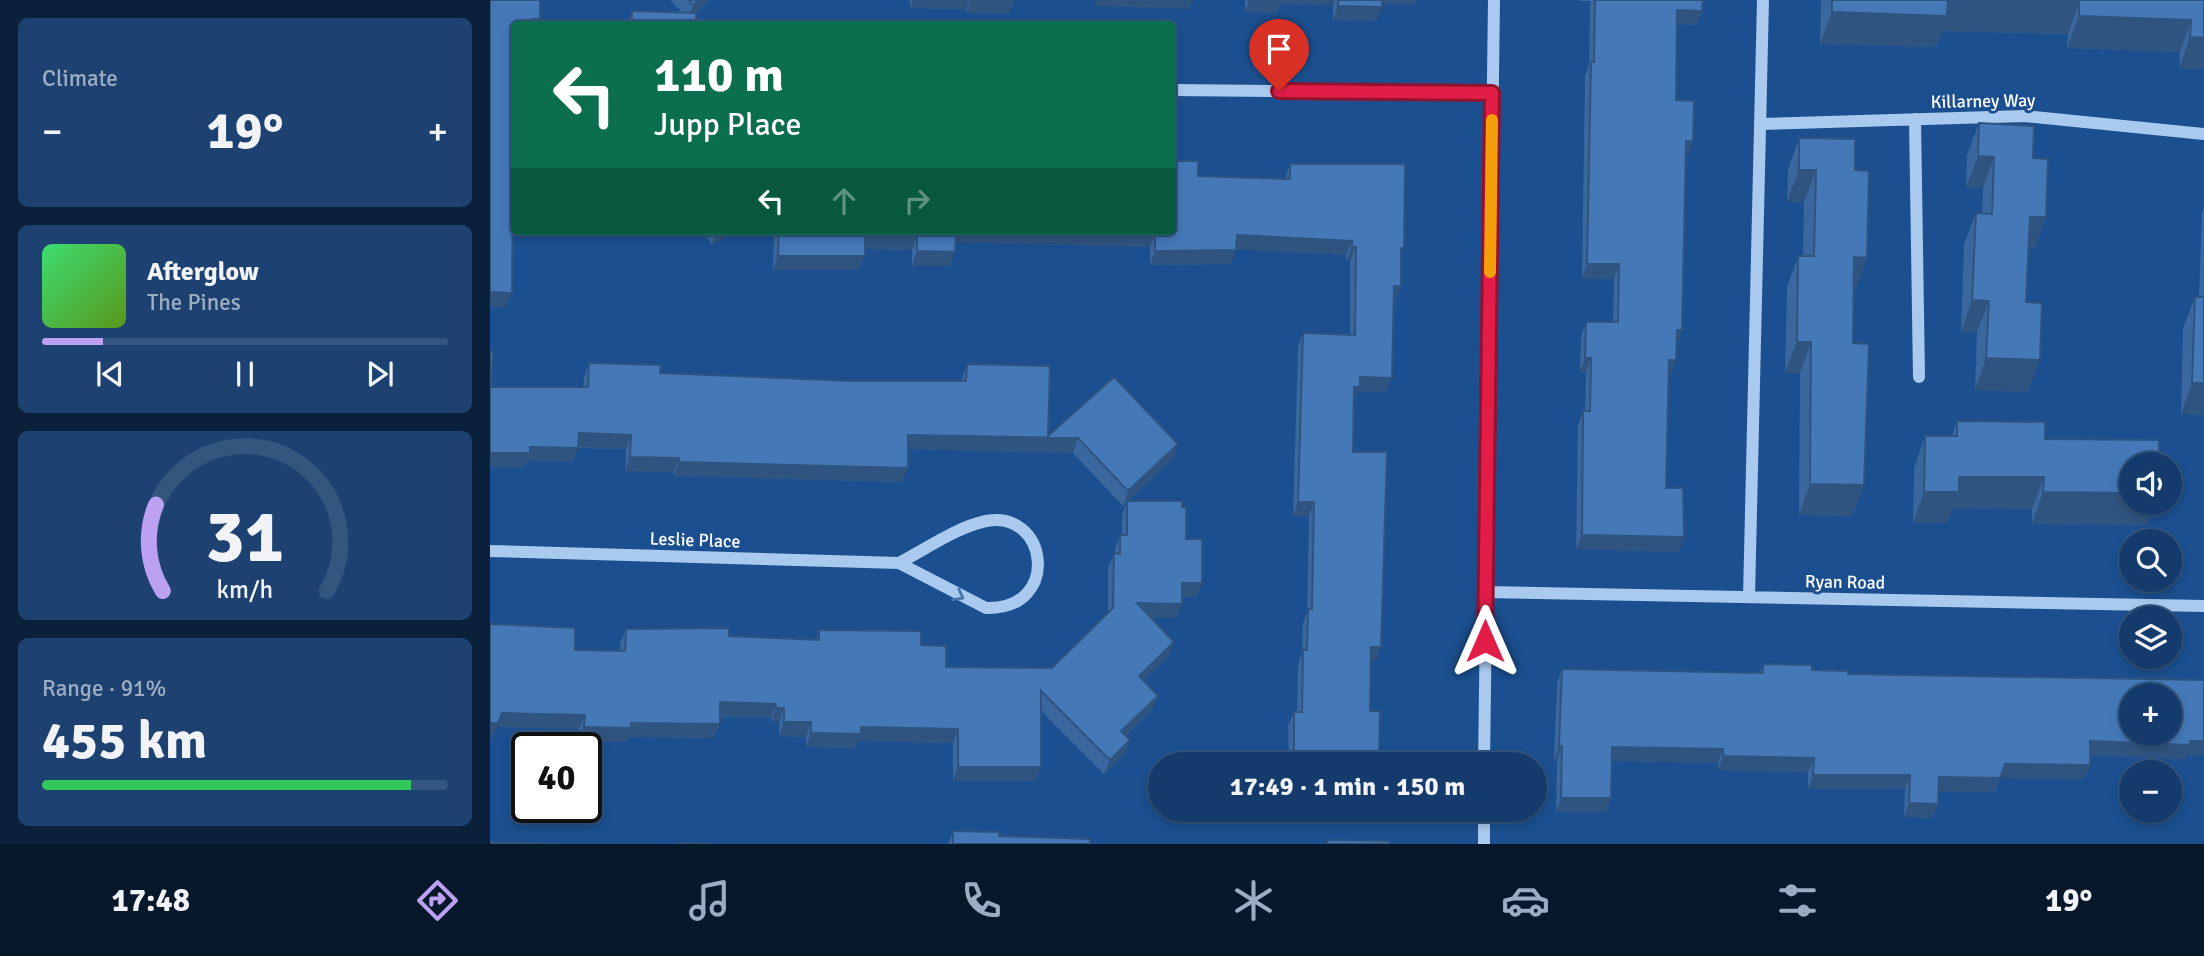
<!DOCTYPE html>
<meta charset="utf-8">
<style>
:root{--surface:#143b6b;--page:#1d4271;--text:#f1f3f6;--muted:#9dadc1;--line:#33557e;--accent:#bca0f2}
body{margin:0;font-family:Signika,sans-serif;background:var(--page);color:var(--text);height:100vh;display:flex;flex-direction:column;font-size:26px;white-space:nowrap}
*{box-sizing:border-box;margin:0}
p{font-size:23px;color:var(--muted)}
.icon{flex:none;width:38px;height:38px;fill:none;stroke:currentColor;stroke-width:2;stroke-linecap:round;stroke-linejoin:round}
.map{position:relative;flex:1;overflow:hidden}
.sheet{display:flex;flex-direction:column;gap:18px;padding:18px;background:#0b203b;width:490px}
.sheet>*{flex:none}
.hud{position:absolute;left:21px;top:21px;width:665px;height:214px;border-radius:7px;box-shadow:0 4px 10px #0003,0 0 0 2px var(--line);background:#0b6e4f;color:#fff;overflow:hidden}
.tools{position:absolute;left:1629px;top:452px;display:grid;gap:14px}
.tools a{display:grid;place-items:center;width:63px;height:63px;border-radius:50%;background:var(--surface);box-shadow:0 4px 10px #0003,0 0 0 2px var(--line);font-size:35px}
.speed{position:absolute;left:21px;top:732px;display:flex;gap:14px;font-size:35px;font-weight:700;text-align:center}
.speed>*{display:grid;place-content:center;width:91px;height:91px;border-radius:50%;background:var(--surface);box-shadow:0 4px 10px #0003,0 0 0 2px var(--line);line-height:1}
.speed .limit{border:4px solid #111;border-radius:10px;background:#fff;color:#111}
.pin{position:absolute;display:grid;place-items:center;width:60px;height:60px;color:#fff;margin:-72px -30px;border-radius:50% 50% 50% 0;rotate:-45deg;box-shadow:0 0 7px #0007}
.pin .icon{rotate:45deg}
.me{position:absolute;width:77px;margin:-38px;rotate:0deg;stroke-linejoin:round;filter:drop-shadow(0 0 5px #0008)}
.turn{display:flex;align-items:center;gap:24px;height:147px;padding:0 28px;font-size:32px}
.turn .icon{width:91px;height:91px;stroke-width:2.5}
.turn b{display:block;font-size:49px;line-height:60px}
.lanes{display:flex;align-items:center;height:66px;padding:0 28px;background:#0003;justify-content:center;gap:35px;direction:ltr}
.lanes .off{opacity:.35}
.big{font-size:52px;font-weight:700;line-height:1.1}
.sheet .tile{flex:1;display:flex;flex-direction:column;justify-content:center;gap:10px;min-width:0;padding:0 24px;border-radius:10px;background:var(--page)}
.sheet .dial{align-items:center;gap:0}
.dial svg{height:182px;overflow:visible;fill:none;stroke:var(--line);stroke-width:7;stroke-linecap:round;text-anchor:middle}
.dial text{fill:var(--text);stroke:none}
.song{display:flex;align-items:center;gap:21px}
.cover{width:84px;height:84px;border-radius:10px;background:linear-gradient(135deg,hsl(140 70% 55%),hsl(90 70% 35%))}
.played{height:7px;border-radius:4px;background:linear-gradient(90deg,var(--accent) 15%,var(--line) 15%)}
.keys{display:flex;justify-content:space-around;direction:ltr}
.heat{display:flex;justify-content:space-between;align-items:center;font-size:38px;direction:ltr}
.charge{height:10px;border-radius:5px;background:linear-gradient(90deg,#34c759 91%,var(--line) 0)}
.trip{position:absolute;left:658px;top:752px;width:399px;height:70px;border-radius:35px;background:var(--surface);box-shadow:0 4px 10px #0003,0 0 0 2px var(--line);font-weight:700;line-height:70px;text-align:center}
.dock{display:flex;height:112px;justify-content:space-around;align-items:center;background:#08182b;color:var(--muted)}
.dock .icon{width:49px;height:49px}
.dock .active{color:var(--accent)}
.dock b{font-size:32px;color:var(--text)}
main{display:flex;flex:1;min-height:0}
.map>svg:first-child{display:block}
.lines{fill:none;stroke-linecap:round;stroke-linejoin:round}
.minor{stroke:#a9c9ee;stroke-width:12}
.wall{fill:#3a679d}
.shaded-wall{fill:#305480}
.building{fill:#4478b7;stroke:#305480;stroke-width:2;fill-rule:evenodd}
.oneway{stroke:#4674ac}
.route-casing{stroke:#92132f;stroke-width:18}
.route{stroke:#e11d48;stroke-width:12}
.slow{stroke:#f59e0b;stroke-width:12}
.labels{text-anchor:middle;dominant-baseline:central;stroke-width:6;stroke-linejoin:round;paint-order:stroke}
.street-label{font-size:18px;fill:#fff;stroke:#1b4f8f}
</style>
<main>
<section class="sheet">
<div class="tile"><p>Climate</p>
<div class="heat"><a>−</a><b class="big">19°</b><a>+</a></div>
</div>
<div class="tile">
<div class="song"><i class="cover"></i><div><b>Afterglow</b><p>The Pines</p></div></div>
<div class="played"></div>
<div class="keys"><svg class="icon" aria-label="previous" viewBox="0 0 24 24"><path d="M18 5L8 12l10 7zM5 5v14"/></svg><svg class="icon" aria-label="pause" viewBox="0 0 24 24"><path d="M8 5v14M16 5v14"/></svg><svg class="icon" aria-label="next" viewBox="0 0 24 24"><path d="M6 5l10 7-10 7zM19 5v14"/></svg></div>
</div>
<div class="tile dial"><svg viewBox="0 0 100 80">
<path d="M14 69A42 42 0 1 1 86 69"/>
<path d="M14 69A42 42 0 0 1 11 31" stroke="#bca0f2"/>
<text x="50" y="56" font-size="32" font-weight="700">31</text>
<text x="50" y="72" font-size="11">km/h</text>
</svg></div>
<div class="tile"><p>Range · 91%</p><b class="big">455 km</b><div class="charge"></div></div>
</section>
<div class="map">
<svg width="1714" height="844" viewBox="0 0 1714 844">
<rect width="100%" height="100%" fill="#1b4f8f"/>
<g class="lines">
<path class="minor" d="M682,90L1002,93
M1425,119L1429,377
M1271,124L1534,116L1714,134
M0,551L409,563L496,608C572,610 558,509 496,521C467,527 436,549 409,563
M995,592L1714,606
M1259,597L1273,0
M994,765L1004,0
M994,844V810"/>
</g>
<path class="wall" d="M180,0H220L206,13V24H137L142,11L192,12Z
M420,0H524L519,14L476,13V9L420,8Z
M755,0H926L925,4H892L886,21L843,20V5L790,4L787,13L755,12Z
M1089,0H1213L1207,25L1187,24L1186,100L1198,156H1196L1186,345L1181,375L1178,374L1176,488L1189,552L1086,549L1088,425L1093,411H1095L1096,373L1090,372L1091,336L1096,322H1123L1124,279L1092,278L1095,76L1099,65L1100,1H1089Z
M1331,0H1714L1689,69L1690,52L1577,48L1578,34L1452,31L1446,47L1330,44Z
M1489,123L1543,158L1556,217L1544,249L1538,248L1536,302L1538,392L1485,390L1487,332H1471L1474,244L1486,213H1492L1493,188L1476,187L1477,155Z
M1309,138L1365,170L1366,289H1363V343L1374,485L1362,516L1309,515L1310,373H1295L1297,287L1308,256H1313L1314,202L1297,201L1298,169Z
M800,164L911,256L905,301L904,300L896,392L868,391L864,401L863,452L886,661H881L880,711L885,765H799L798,726L804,712H807L808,664L812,652L813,623L817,612L819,516H803L808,347L813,333L860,334V261H856V255L746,249L741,264L660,265V247L465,242L460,266H422V250L375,249L369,270H283L284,231H682L708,176L795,179Z
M1714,206V415L1691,414L1693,328L1705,297H1709L1712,213Z
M186,231H198L190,236Z
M213,231H245L222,245Z
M0,352L1,387H93L94,377L99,363L170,373L361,381H471L477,364L558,436L624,377L683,459L638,501L692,507L696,539L707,597H692L687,618H661L684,642L679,656L653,681L662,710L636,736L635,754L614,774L551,711L546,781H463V743L368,741L365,748L316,747V737L289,736V722H281V718L230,717L224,738L138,737L136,742L89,741V729L7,727L3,737H0V624L85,650L130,651V643L136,629L239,636L326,640L329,630L431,645L456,667L562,668L618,613V568L624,553L625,554V549L630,535H632V515L637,502L633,506L583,453L418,449L412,482L184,476V472L135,471L136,449L88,448L83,462L37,461L35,467H0Z
M1467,421L1555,439L1642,502H1665L1657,525L1542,524V509L1463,508L1457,523H1423L1424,468L1435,436H1462Z
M1273,664L1358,674L1696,755L1695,759L1600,755L1595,779L1510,778L1505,792L1449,791L1443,818L1414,817L1415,789H1318V772L1228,770V763L1122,761L1121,798L1116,812H1066L1067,760H1064L1067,683L1072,669L1270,673Z
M463,831L509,836L600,844H458Z"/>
<path class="shaded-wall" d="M209,0H220L198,19L203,5Z
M423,0H480L476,9L420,8Z
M481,0H524L519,14L476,13Z
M606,0H703L699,9L604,6Z
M759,0H845L843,5L790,4L787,13L755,12Z
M888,0H926L925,4H887Z
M1458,0L1589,2L1578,34L1452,31L1446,47L1330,44L1342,12Z
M848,6L892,7L886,21L843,20Z
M1187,10L1212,11L1207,25L1182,24Z
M1589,16L1701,20L1690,52L1577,48Z
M42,19H50L48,24H40Z
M1700,37L1714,38V69H1689Z
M1196,141L1203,142L1198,156H1191Z
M1488,156L1504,157L1493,188L1476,187Z
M1309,170H1326L1314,202L1297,201Z
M1540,217H1556L1544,249L1528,248Z
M192,231H198L190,236Z
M227,231H245L222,245Z
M465,231H602L665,232L660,247L461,242Z
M375,235L427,236L422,250L370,249Z
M747,235L862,241L856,255L741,249Z
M862,247H866L860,261H856Z
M746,250L741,264L660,265L665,251Z
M427,251L465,252L460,266H422Z
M288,256H375L369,270H283Z
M1364,257L1377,258L1366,289H1352Z
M1097,264H1129L1124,279L1092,278Z
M904,286H911L905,301L899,300Z
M0,292L22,293L16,307H0Z
M1482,300L1499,301L1487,332H1471Z
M1187,330H1192L1187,345Z
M1307,342H1321L1310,373H1295Z
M1095,358H1101L1096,373L1090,372Z
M1496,358L1550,360L1538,392L1485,390Z
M1179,360H1186L1181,375L1174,374Z
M870,377L902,378L896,392L868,391L865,401H859L864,387Z
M1702,383H1714V415L1691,414Z
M89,433L141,435L136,449L84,447Z
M418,435L588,438L583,453L413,449Z
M688,444L683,459L633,506L638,491Z
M40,447L88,448L83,462L37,461L35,467H0V453Z
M140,457L189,458L184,472L135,471Z
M189,462L418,468L412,482L184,476Z
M1469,477H1554L1542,509L1463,508L1457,523H1423L1434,492Z
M1320,484L1374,485L1362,516L1309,515Z
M1553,492L1642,493V502H1665L1657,525L1542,524Z
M808,502H824L819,516H803Z
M1092,535L1194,537L1189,552L1086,549Z
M692,583H712L707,597H687Z
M647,603L692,604L687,618H642Z
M684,642L679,656L644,690L649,676Z
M881,647H891L886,661H876Z
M668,696L662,710L626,745L631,731Z
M230,702L286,704L281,718L225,716Z
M286,708H294L289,722H281Z
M12,713L95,715L89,729L7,727L3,737H0V723Z
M294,722H321L316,737L289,736Z
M141,723L230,724L224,738L138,737L136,742L89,741L94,727Z
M371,727L468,729L463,743L368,741L365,748L316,747L321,733Z
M640,740L635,754L614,774L620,760Z
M1600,741H1714V755H1696L1695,759L1595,755Z
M1069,746H1072L1067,760H1064Z
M1122,747L1233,749L1228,763L1117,761Z
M858,752L889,754L885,765H853Z
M1233,756L1324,758L1318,772L1228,770Z
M1515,764L1600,765L1595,779L1510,778Z
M468,767H551L546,781H463Z
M1323,775H1420L1415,789H1318Z
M1449,777L1510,778L1505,792L1444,791Z
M1071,798H1121L1116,812H1066Z
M1419,803L1448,804L1443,818L1414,817Z"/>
<path class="building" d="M0,0H50V19H42V24H24V195H23L22,293L0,292Z
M198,0H209L203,5Z
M848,0H892V7L848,6Z
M1105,0H1213L1212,11L1187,10L1186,100L1204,101L1203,142L1196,141L1192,330H1187L1186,360H1179L1176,488H1193L1194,537L1092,535L1093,411H1100L1101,358H1095L1096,322H1128L1129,264H1097L1101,62H1104Z
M1342,0H1458L1457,16L1342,12Z
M1480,0H1714V38L1700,37L1701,20L1589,16V2Z
M142,11L206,13V24H142Z
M1489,123L1544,126L1543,158L1558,159L1556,217H1540L1536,302L1552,303L1550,360L1496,358L1499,301L1482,300L1486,213L1502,214L1504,157L1488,156Z
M1309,138L1365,139V170L1379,171L1377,258L1364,257L1363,343L1379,344L1374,485L1320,484L1321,342H1307L1308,256H1324L1326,170H1309Z
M682,161H708V176L800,179V164H915L914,248H911V286H904L902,378L870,377V387H864L863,452H897L891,647H881L880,711H890L889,754L858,752V764L804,765V712H812L813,650H817L818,609H822L824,502H808L813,333L865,335L866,247H862V241L747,235L746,250L665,251V232L602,231H682Z
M289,231H466L465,252L427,251V236L375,235V256H288Z
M1705,297H1714V383H1702Z
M0,352H3L1,387H98L99,363L171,365L170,373L361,381H476L477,364L560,366L558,436L624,377L688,444L638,491L588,438L418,435V468L189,462V458L140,457L141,435L89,433L88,448L40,447V453H0Z
M1467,421L1555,422V439L1669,440V464H1642V493L1553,492L1554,477H1469V492H1434L1435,436H1467Z
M637,501H692V507H696V539H712V583H692V604L647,603L684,642L649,676L668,696L631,731L640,740L620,760L551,691V767H468V729L371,727V734L321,733V722H294V708H286V704L230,702V724L141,723V728L94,727L95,715L12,713L8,723H0V624L85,628V650L135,651L136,629L239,628V636L329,640V630L431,631V645L456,646V667L562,668L623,608L624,553L630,554V535H637Z
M1273,664L1322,665V670L1358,671V674L1714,680V741H1700V745L1600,741V765L1515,764L1510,778L1449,777L1448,804L1419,803L1420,775H1323L1324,758L1233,756V749L1122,747L1121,798H1071L1072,746H1069L1072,669L1273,673ZM1642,695H1680V733H1642Z
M463,831L509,832V836L600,839V844H463Z
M837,840L899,841V844H837Z
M0,842L72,844H0Z
M189,843L222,844H189Z"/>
<defs><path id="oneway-chevron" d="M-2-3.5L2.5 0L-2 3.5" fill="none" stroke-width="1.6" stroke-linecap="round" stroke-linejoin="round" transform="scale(1.75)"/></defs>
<use class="oneway" href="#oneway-chevron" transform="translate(469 596) rotate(29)"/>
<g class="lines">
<defs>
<path id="route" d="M789,91L1002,93L995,641"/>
</defs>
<use href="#route" class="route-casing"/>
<use href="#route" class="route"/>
<path class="slow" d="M1000,272L1002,120"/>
</g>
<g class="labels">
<g class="street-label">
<text transform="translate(1493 101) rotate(-1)">Killarney Way</text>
<text transform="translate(205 540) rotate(2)">Leslie Place</text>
<text transform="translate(1355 582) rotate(1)">Ryan Road</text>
</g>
</g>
</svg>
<div class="tools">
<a><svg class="icon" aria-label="sound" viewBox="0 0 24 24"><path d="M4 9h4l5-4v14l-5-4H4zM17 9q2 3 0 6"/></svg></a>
<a><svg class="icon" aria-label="search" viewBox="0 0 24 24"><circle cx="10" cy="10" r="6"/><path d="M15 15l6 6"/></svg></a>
<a><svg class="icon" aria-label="layers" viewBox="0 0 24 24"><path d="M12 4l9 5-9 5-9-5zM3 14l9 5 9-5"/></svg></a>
<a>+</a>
<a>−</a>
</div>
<div class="speed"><div class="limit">40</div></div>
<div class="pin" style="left:789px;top:91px;background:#d93025"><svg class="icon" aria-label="arrive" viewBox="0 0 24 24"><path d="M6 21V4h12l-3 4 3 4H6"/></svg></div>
<svg class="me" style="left:995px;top:641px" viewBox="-20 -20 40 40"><path d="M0-17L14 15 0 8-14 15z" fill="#e11d48" stroke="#fff" stroke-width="4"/></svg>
<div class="trip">17:49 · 1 min · 150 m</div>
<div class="hud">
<div class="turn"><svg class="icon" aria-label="left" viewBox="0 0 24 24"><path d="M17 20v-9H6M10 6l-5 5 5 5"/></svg><div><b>110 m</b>Jupp Place</div></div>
<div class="lanes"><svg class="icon" aria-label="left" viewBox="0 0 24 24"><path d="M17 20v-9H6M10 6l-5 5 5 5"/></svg><svg class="icon off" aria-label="ahead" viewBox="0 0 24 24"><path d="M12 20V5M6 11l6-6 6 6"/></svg><svg class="icon off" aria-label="right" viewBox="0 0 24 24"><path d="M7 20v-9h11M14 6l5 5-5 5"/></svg></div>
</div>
</div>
</main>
<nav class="dock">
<b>17:48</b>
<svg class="icon active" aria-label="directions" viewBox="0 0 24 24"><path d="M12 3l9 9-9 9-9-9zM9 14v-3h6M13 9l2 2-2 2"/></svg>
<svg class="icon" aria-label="music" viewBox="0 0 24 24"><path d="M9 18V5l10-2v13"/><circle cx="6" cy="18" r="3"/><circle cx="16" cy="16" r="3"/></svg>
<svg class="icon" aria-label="phone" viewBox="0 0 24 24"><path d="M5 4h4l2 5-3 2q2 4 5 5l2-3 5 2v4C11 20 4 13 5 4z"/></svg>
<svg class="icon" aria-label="climate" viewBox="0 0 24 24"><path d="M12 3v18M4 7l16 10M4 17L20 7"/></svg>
<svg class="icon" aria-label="car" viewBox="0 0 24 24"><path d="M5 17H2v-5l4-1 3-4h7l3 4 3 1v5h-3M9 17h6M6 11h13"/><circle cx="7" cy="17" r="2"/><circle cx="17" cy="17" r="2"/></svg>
<svg class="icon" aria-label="filters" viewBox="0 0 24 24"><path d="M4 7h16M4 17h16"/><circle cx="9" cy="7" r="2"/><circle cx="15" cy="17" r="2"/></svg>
<b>19°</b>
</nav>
